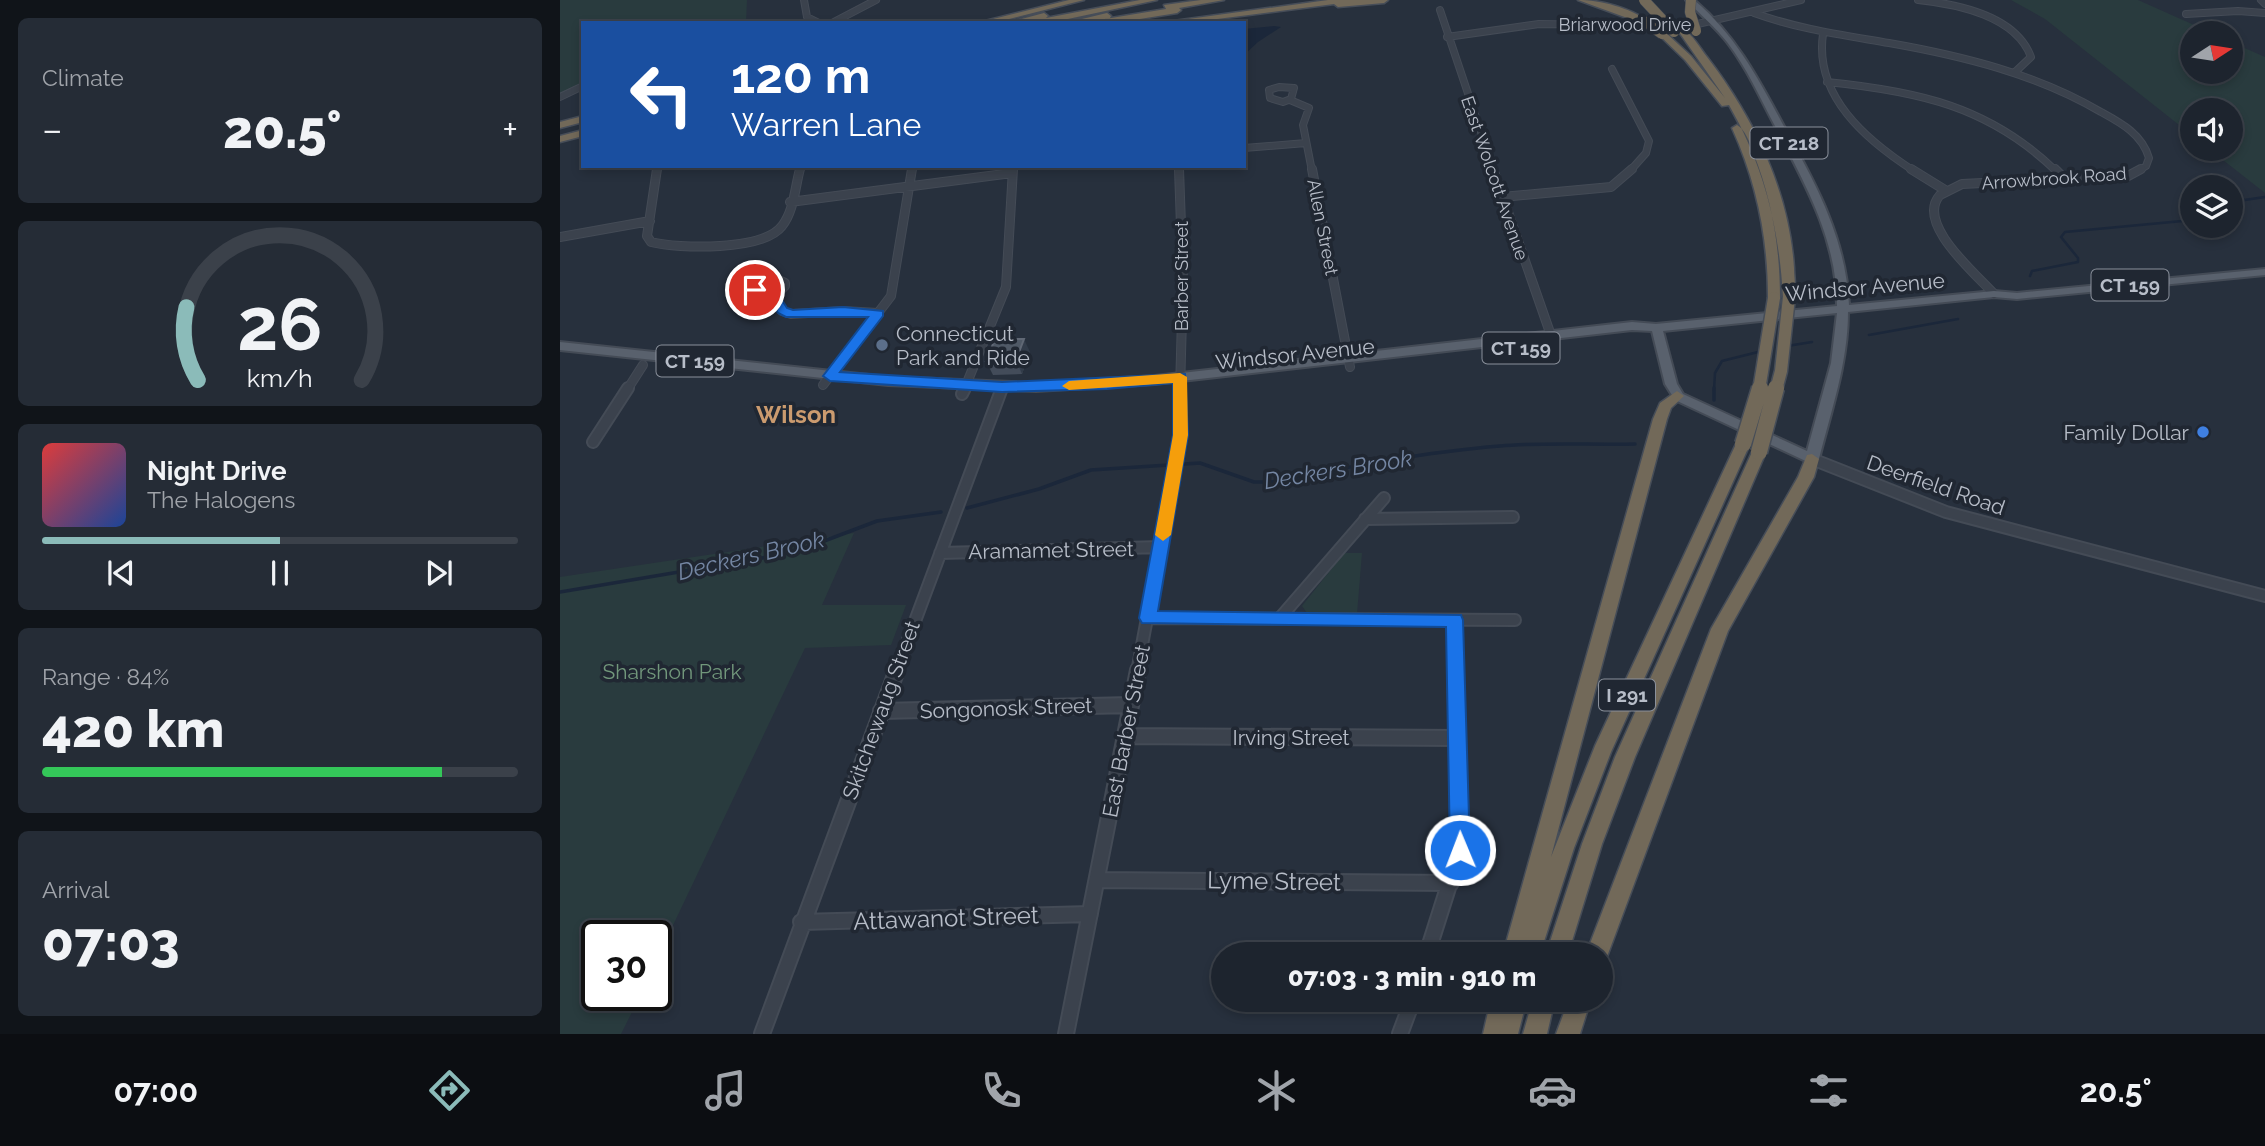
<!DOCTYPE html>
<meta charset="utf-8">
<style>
:root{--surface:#1d242e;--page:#252c36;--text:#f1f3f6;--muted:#a0a4aa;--line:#3b414a;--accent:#8bbbb9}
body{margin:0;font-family:Raleway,sans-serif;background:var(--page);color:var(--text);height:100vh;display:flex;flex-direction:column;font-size:26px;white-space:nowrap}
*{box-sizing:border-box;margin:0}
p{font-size:23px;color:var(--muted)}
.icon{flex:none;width:38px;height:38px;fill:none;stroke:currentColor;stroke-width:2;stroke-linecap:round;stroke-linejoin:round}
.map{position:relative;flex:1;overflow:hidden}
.drawer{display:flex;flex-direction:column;gap:18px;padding:18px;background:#101419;width:560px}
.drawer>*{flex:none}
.banner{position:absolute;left:21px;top:21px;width:665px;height:147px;border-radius:0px;box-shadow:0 4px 10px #0003,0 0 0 2px var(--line);background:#1a4fa0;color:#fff;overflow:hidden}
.needle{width:46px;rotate:78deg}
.controls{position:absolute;left:1620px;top:21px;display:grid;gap:14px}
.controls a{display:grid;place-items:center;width:63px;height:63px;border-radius:50%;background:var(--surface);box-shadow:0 4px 10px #0003,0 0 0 2px var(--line);font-size:35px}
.speed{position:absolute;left:21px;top:920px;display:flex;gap:14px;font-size:35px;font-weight:700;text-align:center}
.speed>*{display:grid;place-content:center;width:91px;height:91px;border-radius:50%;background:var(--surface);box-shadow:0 4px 10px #0003,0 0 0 2px var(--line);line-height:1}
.speed .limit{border:4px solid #111;border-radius:10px;background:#fff;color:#111}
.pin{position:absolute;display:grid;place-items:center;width:60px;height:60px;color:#fff;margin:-30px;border:4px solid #fff;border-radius:50%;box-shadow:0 2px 7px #0007}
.me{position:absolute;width:77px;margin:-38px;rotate:359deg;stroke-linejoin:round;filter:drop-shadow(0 0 5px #0008)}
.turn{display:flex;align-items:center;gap:24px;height:147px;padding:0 35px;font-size:32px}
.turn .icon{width:91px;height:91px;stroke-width:2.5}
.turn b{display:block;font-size:49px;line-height:60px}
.big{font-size:52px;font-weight:800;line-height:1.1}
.drawer .widget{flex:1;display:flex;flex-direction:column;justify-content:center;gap:10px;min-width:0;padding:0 24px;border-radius:10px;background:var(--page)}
.drawer .dial{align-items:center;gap:0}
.dial svg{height:182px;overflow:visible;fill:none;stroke:var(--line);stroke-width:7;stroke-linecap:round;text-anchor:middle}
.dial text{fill:var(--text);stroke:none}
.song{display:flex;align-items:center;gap:21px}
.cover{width:84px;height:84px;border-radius:10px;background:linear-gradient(135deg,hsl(0 70% 55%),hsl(220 70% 35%))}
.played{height:7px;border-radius:4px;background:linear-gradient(90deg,var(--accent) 50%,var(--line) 50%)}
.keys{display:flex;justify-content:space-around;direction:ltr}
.heat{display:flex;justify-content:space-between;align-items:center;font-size:38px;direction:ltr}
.charge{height:10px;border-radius:5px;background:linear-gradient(90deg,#34c759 84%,var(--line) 0)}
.trip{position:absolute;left:651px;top:942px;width:402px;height:70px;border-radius:35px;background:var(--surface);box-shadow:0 4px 10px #0003,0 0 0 2px var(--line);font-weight:800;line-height:70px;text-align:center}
.menu{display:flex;height:112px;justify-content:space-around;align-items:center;background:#0c0e12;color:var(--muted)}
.menu .icon{width:49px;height:49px}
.menu .selected{color:var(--accent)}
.menu b{font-size:32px;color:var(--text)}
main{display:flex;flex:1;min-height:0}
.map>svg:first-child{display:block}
.green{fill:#293b3e}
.water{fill:#1b273a}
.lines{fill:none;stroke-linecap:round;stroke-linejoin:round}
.stream-far1{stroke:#1b273a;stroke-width:2.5}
.stream{stroke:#1b273a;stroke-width:3.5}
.minor-far3-casing{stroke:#444b56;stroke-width:8}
.minor-far2-casing{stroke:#444b56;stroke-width:10}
.minor-far1-casing{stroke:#444b56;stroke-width:14}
.minor-casing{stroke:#444b56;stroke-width:18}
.major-casing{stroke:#444b56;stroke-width:4}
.highway-casing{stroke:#464d58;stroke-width:3}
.minor-far3{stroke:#3b424d;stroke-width:6}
.minor-far2{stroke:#3b424d;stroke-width:8}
.minor-far1{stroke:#3b424d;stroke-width:10}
.minor{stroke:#3b424d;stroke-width:14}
.major{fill:#59616d;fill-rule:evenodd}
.highway{fill:#726959;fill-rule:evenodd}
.highway-bridge-far2-casing{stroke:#464d58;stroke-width:11;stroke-linecap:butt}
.highway-bridge-far1-casing{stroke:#464d58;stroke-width:15;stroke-linecap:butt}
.highway-bridge-casing{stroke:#464d58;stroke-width:19;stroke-linecap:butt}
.highway-bridge-far2{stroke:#726959;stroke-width:10}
.highway-bridge-far1{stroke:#726959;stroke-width:12}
.highway-bridge{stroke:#726959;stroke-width:16}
.wall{fill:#434c5a}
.shaded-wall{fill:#323c4a}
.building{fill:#4f5966;stroke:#606875;stroke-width:2}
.route{fill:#1a73e8;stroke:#114b97;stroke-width:2}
.slow{fill:#f59e0b}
.service-dot{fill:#5c6f8a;stroke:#202732;stroke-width:2.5}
.shop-dot{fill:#3f7fe0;stroke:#202732;stroke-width:2.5}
.labels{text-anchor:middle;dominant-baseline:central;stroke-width:7;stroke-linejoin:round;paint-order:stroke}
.far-street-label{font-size:18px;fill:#b7bdc8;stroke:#202732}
.shield{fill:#202732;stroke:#8a909b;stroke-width:2}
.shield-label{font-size:19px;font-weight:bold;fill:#b7bdc8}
.street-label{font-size:21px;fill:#b7bdc8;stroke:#202732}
.poi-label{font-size:21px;fill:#b7bdc8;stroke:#202732;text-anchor:start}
.park-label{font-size:21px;fill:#71977b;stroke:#202732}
.water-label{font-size:23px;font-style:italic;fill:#7486a3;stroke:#202732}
.quarter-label{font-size:24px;font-weight:bold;fill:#cb9b6f;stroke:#202732}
.near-street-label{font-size:24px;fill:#b7bdc8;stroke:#202732}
</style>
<main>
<section class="drawer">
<div class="widget"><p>Climate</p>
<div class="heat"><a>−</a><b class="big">20.5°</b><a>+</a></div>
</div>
<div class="widget dial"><svg viewBox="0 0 100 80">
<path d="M14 69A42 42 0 1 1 86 69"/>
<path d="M14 69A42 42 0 0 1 9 37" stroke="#8bbbb9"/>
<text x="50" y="56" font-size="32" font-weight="700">26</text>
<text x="50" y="72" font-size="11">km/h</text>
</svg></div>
<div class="widget">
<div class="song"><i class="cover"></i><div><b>Night Drive</b><p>The Halogens</p></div></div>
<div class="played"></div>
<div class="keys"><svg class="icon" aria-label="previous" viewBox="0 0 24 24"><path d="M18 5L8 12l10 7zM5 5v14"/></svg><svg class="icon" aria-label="pause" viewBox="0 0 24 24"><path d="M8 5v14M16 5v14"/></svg><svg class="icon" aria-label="next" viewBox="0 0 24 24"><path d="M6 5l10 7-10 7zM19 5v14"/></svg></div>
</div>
<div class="widget"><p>Range · 84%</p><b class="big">420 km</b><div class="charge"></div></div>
<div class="widget"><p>Arrival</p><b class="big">07:03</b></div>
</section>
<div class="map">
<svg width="1705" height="1034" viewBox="0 0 1705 1034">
<rect width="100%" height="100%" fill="#27303d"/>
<path class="green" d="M0,0H187L186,23H23V83L0,93Z
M1451,0H1578L1652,33H1633V72H1671V42L1705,57V193L1649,149H1671V110H1633V136L1485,19Z
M294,533L262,605H346L331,645L245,648L96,961V936H37V996H80L61,1034H0V577Z
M784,553H802L797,614L747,613L742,606Z"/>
<path class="water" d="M714,26L721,27L698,42L684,55V29Z"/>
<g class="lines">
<path class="stream-far1" d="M1671,202L1705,197
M1470,276L1472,271L1518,262V258L1501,237L1505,232L1633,220
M1309,335L1398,319
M1227,346L1252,342
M1154,390L1155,373L1162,361L1202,351"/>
<path class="stream" d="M1154,400V388
M407,508L479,489L531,470L640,463L694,482H712C788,467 864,452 940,446C985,442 1030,445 1075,444
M0,592L202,558L243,549L317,521L381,512"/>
<defs>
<path id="minor-far3" d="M244,0L247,17L259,23
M1358,0C1397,4 1456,16 1471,57L1454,73
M1701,0L1705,4
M880,10L934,171
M1194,13C1238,29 1283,35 1329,43C1403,56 1476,74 1541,112C1561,123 1582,134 1589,158L1586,166L1577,171
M1626,14L1678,11L1705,13
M272,23L316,0
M1263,34C1254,96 1306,140 1354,171
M887,37L979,24L1129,26L1241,0
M1052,69L1089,141L1086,153L1070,171
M1267,82C1357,91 1429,106 1496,171
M719,87L734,88L731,99L723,102L710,98L709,90Z
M0,97L23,86
M730,100L749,108L743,125L752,171
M684,148L746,143
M619,166V171
M96,171L97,166
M240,171L241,166
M352,171L353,166
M453,171V166"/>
<path id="minor-far2" d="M97,169L87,236L91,242C119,249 203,251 222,226C234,211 235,187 240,169
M619,169L623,282L620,390
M752,169L790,367
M933,169L994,344
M1351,169L1385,190
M1495,169L1505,179
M942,197L1051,187L1072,169
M230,202L452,173
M0,237L90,221
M219,280L225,283V286C217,295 206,299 195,293L202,283Z
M1434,294C1415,273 1355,223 1380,195L1402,184L1568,176L1581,169
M213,295L222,311L231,314L283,311L318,313
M263,385L331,296L352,169
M67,390L83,365
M404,390L446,287L453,169
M441,390L442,387"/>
<path id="minor-far1" d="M402,394L405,388
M33,442L68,388
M1252,459L1386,512L1705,596
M805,519L953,517
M380,553L601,547
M588,618L955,620
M719,619L824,498
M894,620L895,672
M336,672L442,388
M577,672L621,435L620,388"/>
<path id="minor" d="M321,711L571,705
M565,736L898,738
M537,880L891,883
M241,922L530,914
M867,954L900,850L895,670
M202,1034L337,670
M506,1034L578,670
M840,1034L853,999"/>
<path id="major" d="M1126,0H1134C1177,36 1200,82 1226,130C1257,186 1286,240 1289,305L1434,291L1457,293L1705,269V275L1457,299L1434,297L1288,312C1288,363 1271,411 1259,459L1252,464L1115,400L1105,384L1092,331L1072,330L595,384L476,391L328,385L0,350V342L328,377L476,383L595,376L1072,322L1096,324L1277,306C1277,239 1245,184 1215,126C1200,98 1187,68 1167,42C1155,27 1140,14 1126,0ZM1277,313L1271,363L1247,451L1123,394L1117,384L1103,331Z"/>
<path id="highway" d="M509,0H524L433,23H417Z
M580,0H597L489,23H447L484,13L488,16L486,18Z
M641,0H664L619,8L621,10L617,13L555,23H533L536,21L505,23L547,13L551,16L550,18L539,20L606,9L604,5Z
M768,0H828L824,3L778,7L774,4L626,23H599Z
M1018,0C1041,0 1070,8 1088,21L1081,23Z
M1123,29C1133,35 1140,48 1147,57C1194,118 1229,191 1234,268C1234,278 1237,291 1233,300L1229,301L1223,297C1219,227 1204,166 1169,105L1162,106L1125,60L1098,34L1105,32L1131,56L1165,98L1119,32Z
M23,116V122L0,128V122Z
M1177,125C1185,129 1190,143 1193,152C1212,199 1220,248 1220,298L1214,302L1208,298C1208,238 1197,183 1172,128Z
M23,130V136L0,142V136Z
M1117,391L1124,396L1111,408L1107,419L991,857L1035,746L1176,444L1183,439L1190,444L1051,752L1014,848L980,954H943L1093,419L1100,403Z
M1199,447L1206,452L1075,757L1042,844L1008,954H986L1022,844L1055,757L1192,452Z
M1252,454L1259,459L1254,477L1168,631L1048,954L1045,962L1041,963V954H1026L1151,629L1238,477L1247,455Z
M931,999H967L958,1034H923Z
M973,999H995L987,1034H963Z
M1009,999H1031L1020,1034H996Z"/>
</defs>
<use href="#minor-far3" class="minor-far3-casing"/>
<use href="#minor-far2" class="minor-far2-casing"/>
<use href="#minor-far1" class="minor-far1-casing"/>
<use href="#minor" class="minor-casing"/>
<use href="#major" class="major-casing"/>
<use href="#highway" class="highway-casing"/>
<use href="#minor-far3" class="minor-far3"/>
<use href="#minor-far2" class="minor-far2"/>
<use href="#minor-far1" class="minor-far1"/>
<use href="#minor" class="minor"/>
<use href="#major" class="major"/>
<use href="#highway" class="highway"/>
<defs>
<path id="highway-bridge-far2" d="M1084,0L1114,32
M1131,0L1130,12L1136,31
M1084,21L1102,34"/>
<path id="highway-bridge-far1" d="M1199,390L1214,298
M1216,390L1221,371L1229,297"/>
<path id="highway-bridge" d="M1183,444L1200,388
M1199,452L1216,388"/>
</defs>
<use href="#highway-bridge-far2" class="highway-bridge-far2-casing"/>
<use href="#highway-bridge-far1" class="highway-bridge-far1-casing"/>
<use href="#highway-bridge" class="highway-bridge-casing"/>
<use href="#highway-bridge-far2" class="highway-bridge-far2"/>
<use href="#highway-bridge-far1" class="highway-bridge-far1"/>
<use href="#highway-bridge" class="highway-bridge"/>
</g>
<path class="wall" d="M470,352L462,374L433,375L426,361Z"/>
<path class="shaded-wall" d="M464,339L470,352L462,374L456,360Z"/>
<path class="building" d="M435,339H464L456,360L426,361Z"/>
<path class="route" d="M195,286L202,291L217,292L227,308L233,310L283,307L323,311V316L280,372L442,382L625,374L628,435L598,611L901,615L903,620L910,850L907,857L900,860L893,857L890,850L886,627L582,623L579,618L613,435V383L547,389L442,392L270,381L263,376L308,317H226L218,313L209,299L193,298L189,290Z"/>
<path class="slow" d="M620,373L627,377L628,435L611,535L603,541L595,535L613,435V383L509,390L502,386L509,381Z"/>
<circle class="service-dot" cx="322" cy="345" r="7"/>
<circle class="shop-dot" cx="1643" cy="432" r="7"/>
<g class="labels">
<g class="far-street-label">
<text x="1065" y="24">Briarwood Drive</text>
<text transform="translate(935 178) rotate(71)">East Wolcott Avenue</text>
<text transform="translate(1494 178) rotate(-4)">Arrowbrook Road</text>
<text transform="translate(763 227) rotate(79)">Allen Street</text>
<text transform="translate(621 276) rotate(-90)">Barber Street</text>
</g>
<g class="shield">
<rect x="1190.5" y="127.5" width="77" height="31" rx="5"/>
<rect x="1531.5" y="269.5" width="77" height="31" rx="5"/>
<rect x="922.5" y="332.5" width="77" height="31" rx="5"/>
<rect x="96.5" y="345.5" width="77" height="31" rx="5"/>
<rect x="1039" y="679.5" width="56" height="31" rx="5"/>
</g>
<g class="shield-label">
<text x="1229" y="143">CT 218</text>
<text x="1570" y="285">CT 159</text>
<text x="961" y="348">CT 159</text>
<text x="135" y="361">CT 159</text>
<text x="1067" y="695">I 291</text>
</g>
<g class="street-label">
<text transform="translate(1305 287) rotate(-5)">Windsor Avenue</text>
<text transform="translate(735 354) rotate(-6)">Windsor Avenue</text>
<text transform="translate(1376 485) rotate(19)">Deerfield Road</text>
<text transform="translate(491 550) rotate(-1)">Aramamet Street</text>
<text transform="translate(446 708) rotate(-2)">Songonosk Street</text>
<text transform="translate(321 710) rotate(-70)">Skitchewaug Street</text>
<text transform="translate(566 731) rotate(-79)">East Barber Street</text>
<text x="731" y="737">Irving Street</text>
</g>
<g class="poi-label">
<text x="336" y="333">Connecticut<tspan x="336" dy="24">Park and Ride</tspan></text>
<text x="1629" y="432" text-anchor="end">Family Dollar</text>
</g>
<g class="park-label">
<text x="112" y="671">Sharshon Park</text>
</g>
<g class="water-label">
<text transform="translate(778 469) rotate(-9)">Deckers Brook</text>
<text transform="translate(191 555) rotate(-13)">Deckers Brook</text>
</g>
<g class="quarter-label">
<text x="236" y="414">Wilson</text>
</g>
<g class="near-street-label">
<text transform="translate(714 881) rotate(1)">Lyme Street</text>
<text transform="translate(386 918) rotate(-2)">Attawanot Street</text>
</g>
</g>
</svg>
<div class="controls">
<a><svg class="needle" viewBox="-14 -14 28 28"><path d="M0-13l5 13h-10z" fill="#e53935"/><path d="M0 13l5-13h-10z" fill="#a0a4aa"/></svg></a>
<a><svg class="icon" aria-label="sound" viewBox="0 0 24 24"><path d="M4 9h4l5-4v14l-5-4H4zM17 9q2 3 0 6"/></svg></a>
<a><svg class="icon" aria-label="layers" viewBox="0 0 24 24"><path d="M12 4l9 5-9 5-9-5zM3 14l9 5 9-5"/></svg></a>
</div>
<div class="speed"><div class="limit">30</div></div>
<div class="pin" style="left:195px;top:290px;background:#d93025"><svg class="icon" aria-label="arrive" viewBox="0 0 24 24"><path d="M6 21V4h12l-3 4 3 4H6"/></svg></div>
<svg class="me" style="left:900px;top:850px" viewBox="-20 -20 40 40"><circle r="17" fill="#1a73e8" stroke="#fff" stroke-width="3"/><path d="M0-11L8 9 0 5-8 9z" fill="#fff"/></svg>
<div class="trip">07:03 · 3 min · 910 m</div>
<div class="banner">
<div class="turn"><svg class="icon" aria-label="left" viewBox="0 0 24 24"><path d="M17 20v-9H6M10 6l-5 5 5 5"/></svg><div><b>120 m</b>Warren Lane</div></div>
</div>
</div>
</main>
<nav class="menu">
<b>07:00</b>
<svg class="icon selected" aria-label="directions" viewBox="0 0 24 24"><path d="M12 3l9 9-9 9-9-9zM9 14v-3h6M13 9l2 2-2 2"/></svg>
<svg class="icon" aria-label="music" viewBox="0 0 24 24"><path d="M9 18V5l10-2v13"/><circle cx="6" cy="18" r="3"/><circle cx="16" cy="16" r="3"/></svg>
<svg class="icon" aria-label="phone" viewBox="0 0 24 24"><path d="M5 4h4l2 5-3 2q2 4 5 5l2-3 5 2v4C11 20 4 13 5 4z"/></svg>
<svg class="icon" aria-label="climate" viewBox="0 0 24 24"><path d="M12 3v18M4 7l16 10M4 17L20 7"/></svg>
<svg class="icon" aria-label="car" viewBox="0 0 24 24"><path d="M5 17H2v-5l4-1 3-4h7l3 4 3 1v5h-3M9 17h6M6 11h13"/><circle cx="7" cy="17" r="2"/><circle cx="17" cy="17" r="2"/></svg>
<svg class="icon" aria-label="filters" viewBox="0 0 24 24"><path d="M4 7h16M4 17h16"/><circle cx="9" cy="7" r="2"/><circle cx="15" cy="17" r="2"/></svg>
<b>20.5°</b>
</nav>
